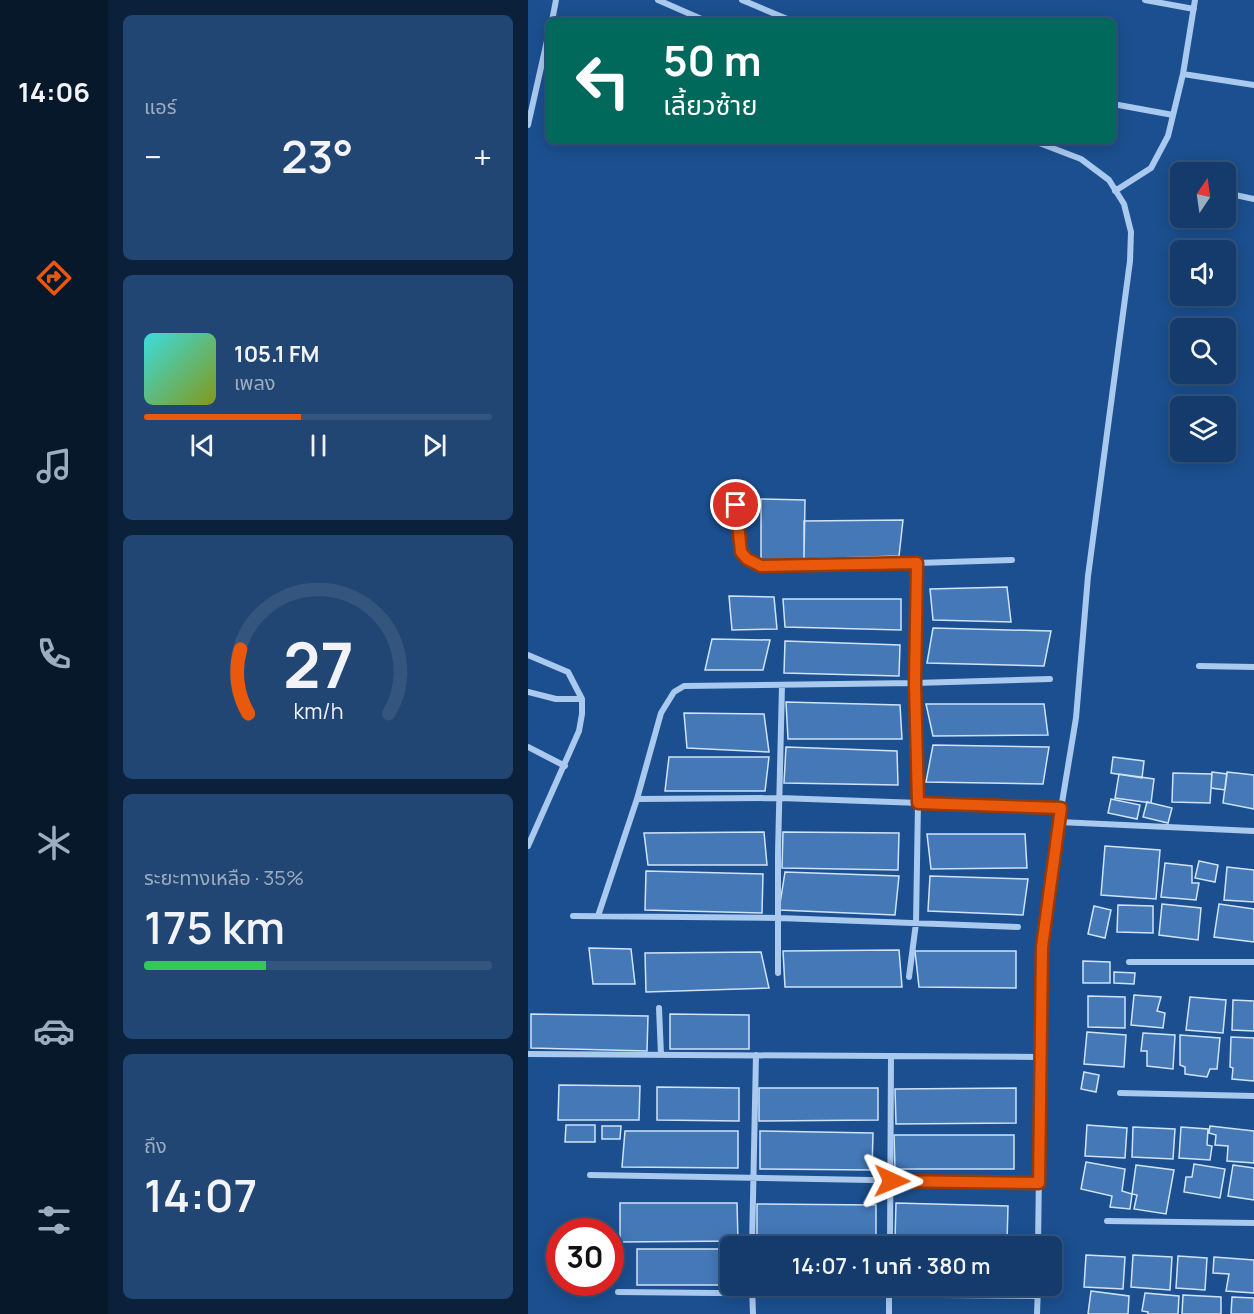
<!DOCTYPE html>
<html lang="th">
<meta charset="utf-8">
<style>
:root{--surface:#143b6b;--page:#214673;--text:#f1f3f6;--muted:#9dadc1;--line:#33557e;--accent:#ea580c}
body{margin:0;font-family:Manrope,"Noto Sans Thai",sans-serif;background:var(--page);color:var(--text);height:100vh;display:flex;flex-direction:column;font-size:22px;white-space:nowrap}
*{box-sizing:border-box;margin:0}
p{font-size:20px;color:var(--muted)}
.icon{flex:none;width:33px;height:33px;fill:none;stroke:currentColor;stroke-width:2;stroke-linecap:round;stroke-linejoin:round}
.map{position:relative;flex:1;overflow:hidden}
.panel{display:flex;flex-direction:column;gap:15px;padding:15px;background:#0b203b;width:420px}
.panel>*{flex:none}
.hud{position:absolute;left:18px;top:18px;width:570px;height:126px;border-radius:9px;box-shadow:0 3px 15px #0003,0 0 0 2px var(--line);background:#00695c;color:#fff;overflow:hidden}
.needle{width:39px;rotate:13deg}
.tools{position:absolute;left:642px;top:162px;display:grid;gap:12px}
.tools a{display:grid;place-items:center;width:66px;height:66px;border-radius:9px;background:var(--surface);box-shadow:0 3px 15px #0003,0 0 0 2px var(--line);font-size:30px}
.speed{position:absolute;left:18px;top:1218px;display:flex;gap:12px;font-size:30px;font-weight:700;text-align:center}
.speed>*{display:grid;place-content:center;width:78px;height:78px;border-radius:50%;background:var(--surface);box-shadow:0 3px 15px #0003,0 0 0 2px var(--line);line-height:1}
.speed .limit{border:9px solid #d22;background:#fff;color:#111}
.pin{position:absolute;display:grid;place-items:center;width:51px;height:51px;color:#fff;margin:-26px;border:3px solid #fff;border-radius:50%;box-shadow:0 2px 6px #0007}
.me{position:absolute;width:66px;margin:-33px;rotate:91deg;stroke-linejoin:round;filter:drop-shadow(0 0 4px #0008)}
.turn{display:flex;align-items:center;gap:21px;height:126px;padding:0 18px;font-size:27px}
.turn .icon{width:78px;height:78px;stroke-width:2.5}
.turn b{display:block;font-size:42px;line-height:51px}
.big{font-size:45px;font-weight:600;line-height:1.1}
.panel .tile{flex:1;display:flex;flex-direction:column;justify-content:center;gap:9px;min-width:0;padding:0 21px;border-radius:9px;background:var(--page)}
.panel .dial{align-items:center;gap:0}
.dial svg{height:156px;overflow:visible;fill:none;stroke:var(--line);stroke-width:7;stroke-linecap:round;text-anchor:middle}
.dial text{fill:var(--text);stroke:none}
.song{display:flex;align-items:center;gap:18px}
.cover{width:72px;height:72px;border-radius:9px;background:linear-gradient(135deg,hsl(180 70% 55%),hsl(70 70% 35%))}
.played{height:6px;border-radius:3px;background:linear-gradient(90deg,var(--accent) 45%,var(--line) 45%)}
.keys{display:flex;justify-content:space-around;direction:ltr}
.heat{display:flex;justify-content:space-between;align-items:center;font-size:33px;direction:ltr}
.charge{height:9px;border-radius:4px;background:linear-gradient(90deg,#34c759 35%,var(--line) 0)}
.trip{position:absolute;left:192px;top:1236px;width:342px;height:60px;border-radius:9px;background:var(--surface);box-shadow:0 3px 15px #0003,0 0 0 2px var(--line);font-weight:600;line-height:60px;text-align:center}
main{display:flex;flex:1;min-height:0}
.tab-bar{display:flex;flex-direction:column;width:108px;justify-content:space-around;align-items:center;background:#08182b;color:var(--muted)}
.tab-bar .icon{width:42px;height:42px}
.tab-bar .selected{color:var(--accent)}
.tab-bar b{font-size:27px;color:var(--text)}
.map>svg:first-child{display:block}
.building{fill:#4478b7;stroke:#cfe3fa;stroke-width:1.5}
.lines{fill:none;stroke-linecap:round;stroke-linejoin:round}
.street{stroke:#a9c9ee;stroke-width:6}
.route-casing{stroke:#983908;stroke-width:15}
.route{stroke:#ea580c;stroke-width:10}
</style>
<main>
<nav class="tab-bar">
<b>14:06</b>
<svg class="icon selected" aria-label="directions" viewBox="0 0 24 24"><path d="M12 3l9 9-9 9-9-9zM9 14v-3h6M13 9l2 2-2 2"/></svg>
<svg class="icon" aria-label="music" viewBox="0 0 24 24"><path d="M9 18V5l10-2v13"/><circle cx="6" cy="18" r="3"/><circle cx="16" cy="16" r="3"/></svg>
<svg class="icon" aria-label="phone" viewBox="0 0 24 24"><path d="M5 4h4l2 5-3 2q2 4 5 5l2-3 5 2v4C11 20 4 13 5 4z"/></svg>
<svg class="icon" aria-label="climate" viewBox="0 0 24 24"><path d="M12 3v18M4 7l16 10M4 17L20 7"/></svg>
<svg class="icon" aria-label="car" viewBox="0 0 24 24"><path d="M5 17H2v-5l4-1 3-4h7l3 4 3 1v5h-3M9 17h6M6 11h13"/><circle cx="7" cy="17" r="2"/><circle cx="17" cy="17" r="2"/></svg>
<svg class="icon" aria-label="filters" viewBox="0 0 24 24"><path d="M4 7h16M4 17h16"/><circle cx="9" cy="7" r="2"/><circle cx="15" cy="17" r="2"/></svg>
</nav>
<section class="panel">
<div class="tile"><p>แอร์</p>
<div class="heat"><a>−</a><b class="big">23°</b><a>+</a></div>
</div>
<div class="tile">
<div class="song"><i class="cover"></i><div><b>105.1 FM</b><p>เพลง</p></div></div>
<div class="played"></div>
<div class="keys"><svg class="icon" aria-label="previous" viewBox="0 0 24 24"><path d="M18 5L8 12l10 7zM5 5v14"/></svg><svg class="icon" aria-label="pause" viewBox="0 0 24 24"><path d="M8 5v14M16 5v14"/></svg><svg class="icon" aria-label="next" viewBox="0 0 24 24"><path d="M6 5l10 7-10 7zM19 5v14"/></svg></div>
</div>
<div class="tile dial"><svg viewBox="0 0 100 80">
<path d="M14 69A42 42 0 1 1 86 69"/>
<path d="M14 69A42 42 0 0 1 10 36" stroke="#ea580c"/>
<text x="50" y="56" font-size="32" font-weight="700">27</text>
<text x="50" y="72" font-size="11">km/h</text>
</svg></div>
<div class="tile"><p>ระยะทางเหลือ · 35%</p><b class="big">175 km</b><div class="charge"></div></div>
<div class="tile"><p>ถึง</p><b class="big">14:07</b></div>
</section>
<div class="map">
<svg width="726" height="1314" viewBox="0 0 726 1314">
<rect width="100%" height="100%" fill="#1b4f8f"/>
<path class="building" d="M233,499L277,500L276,559L233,562Z
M375,520L371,556L276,559V521Z
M479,587L483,622L405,620L402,589Z
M201,596L246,597L249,629L204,630Z
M255,599H373V630L257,627Z
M405,628L523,631L516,666L399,663Z
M184,639L242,640L235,670H177Z
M257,641L372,645L371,676L256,673Z
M258,702L372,705L374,739H260Z
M398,704H516L520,735L405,736Z
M156,713L236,714L241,752L159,748Z
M405,745L521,747L515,784L398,782Z
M258,747L369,751L370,785L256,783Z
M141,757H241L237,791H137Z
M585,757L616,761L614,778L583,773Z
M684,772L699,774L697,790L683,788Z
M699,772L726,775V809L695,803Z
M645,773L684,774L682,803L644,802Z
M591,774L626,779L623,803L587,798Z
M583,799L612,805L609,819L580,813Z
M619,802L644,808L640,823L615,817Z
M236,832L239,865H120L116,833Z
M255,832L371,833L370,870L254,868Z
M399,834H497L499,868L403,869Z
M577,846L632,850L628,899L573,895Z
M671,861L690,865L687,882L667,878Z
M637,863L664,866V883H671L668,900L633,897Z
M699,867L726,870V902L696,900Z
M118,871L235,874L234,913L117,910Z
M257,872L371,876L367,915L251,910Z
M402,876L500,879L495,915L400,911Z
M634,904L673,908L670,940L631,935Z
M691,904L726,909V942L686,937Z
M590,905L625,906V933L589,932Z
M566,906L583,910L577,938L560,934Z
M61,948L103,949L107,984H65Z
M371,950L374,987H257L255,951Z
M387,951H488V988L391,987Z
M233,952L241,988L118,992L117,953Z
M555,961L582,962V983H555Z
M586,972L607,973L606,984L586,983Z
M606,995L633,997L629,1011L637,1013L635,1028L603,1025Z
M560,996L597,997V1028L560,1027Z
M662,997L698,1000L695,1033L658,1030Z
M705,1000L726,1001V1031L704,1030Z
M3,1014L120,1016L119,1051L3,1048Z
M142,1014L221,1015V1049H142Z
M559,1032L598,1035L596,1067L556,1064Z
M615,1033L647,1035L645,1069L619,1066V1051H613Z
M652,1035L692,1038L689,1069H682L679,1077L657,1074V1067L652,1065Z
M703,1037L726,1038V1081L704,1079L705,1068L702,1067Z
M556,1072L571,1075L568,1092L553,1089Z
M31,1085L112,1086L111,1120H30Z
M129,1087L211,1088V1121L129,1120Z
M231,1088H350V1120L231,1121Z
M488,1088V1123L368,1124L367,1089Z
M38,1125H67V1142H37Z
M559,1125L599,1128L597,1158L557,1156Z
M74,1126H93L92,1139H74Z
M682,1126L726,1131V1163L699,1161L700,1146L687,1145L688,1135L681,1133Z
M605,1127L647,1129L645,1159L604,1157Z
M653,1127L680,1129L679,1145L684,1146L682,1160L651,1158Z
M97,1131H210V1168L94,1167Z
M232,1131L345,1133L344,1170L232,1169Z
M366,1135H486V1169H367Z
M558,1162L597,1169L594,1191L604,1194L602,1209L582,1207L584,1196L553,1189Z
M666,1164L697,1169L692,1198L656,1192L658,1177H664Z
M608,1165L646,1170L638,1214L606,1209L609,1195L604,1194Z
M705,1165L726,1168V1200L700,1196Z
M92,1203H209L210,1241L92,1242Z
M368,1203L480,1206L479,1243L367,1240Z
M229,1204L348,1205V1242H229Z
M109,1249H202V1285H109Z
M558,1255L597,1257L595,1289L556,1287Z
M605,1255L644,1257L642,1290L603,1287Z
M650,1256L679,1258L677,1290L648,1288Z
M686,1257L726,1260V1293L698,1291L701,1274L685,1273Z
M368,1286H482V1288L368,1287Z
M563,1291L601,1296L600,1314H560Z
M617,1293L651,1296L650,1314H620V1312L614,1311Z
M655,1295L693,1297V1314H654Z
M704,1297L726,1298V1314H703Z"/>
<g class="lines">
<path class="street" d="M130,0L178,21
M214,0L264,21
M617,0L666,9
M24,21L28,0
M655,74L726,85
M585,104L645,115
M0,125L21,32
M506,141L553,159L581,180L596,204L603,232L602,261L560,576L548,718L527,845L514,947L510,1246
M587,191L623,168L640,136L655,74L667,0
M698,193L726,199
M208,505L213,552L219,559L233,566L389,563
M0,655L40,672L54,699V714L51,731L0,846
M671,666L726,667
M0,692L28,699H54
M0,747L37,766
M109,799L252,798L533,808
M531,822L726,831
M45,916L251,918L490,927
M70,916L109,799L133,713L146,692L156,686L387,683L522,679
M601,962H726
M250,973V853L254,685
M381,977L388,923L390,803L387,683L389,563L484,560
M131,1008L133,1055
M0,1054L512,1057
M592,1093L726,1096
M62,1175L511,1183
M579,1221L726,1223
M224,1246L228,1055
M362,1246L363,1056
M224,1286L225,1314
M90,1292L509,1296
M361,1314V1286
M509,1314L510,1286"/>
</g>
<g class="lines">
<defs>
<path id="route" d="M208,505L213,552L219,559L233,566L389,563L387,683L390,803L533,808L514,947L511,1183L364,1181"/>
</defs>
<use href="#route" class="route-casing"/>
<use href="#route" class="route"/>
</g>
</svg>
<div class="tools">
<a><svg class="needle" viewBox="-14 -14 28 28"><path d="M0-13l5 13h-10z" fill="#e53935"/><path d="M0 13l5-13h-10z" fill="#9dadc1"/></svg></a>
<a><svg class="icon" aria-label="sound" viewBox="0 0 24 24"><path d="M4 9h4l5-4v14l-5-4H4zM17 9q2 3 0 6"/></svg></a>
<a><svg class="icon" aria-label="search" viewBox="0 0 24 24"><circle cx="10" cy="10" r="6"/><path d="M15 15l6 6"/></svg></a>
<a><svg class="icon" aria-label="layers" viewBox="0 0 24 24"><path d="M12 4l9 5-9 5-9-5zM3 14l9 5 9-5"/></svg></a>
</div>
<div class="speed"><div class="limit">30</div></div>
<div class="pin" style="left:208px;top:505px;background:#d93025"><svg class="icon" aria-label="arrive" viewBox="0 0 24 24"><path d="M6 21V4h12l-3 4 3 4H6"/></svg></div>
<svg class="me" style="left:364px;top:1181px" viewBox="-20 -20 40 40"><path d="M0-17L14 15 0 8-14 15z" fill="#ea580c" stroke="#fff" stroke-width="4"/></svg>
<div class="trip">14:07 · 1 นาที · 380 m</div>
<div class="hud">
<div class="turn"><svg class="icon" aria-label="left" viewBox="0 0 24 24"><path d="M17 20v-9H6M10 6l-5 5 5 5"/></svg><div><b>50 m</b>เลี้ยวซ้าย</div></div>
</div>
</div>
</main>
